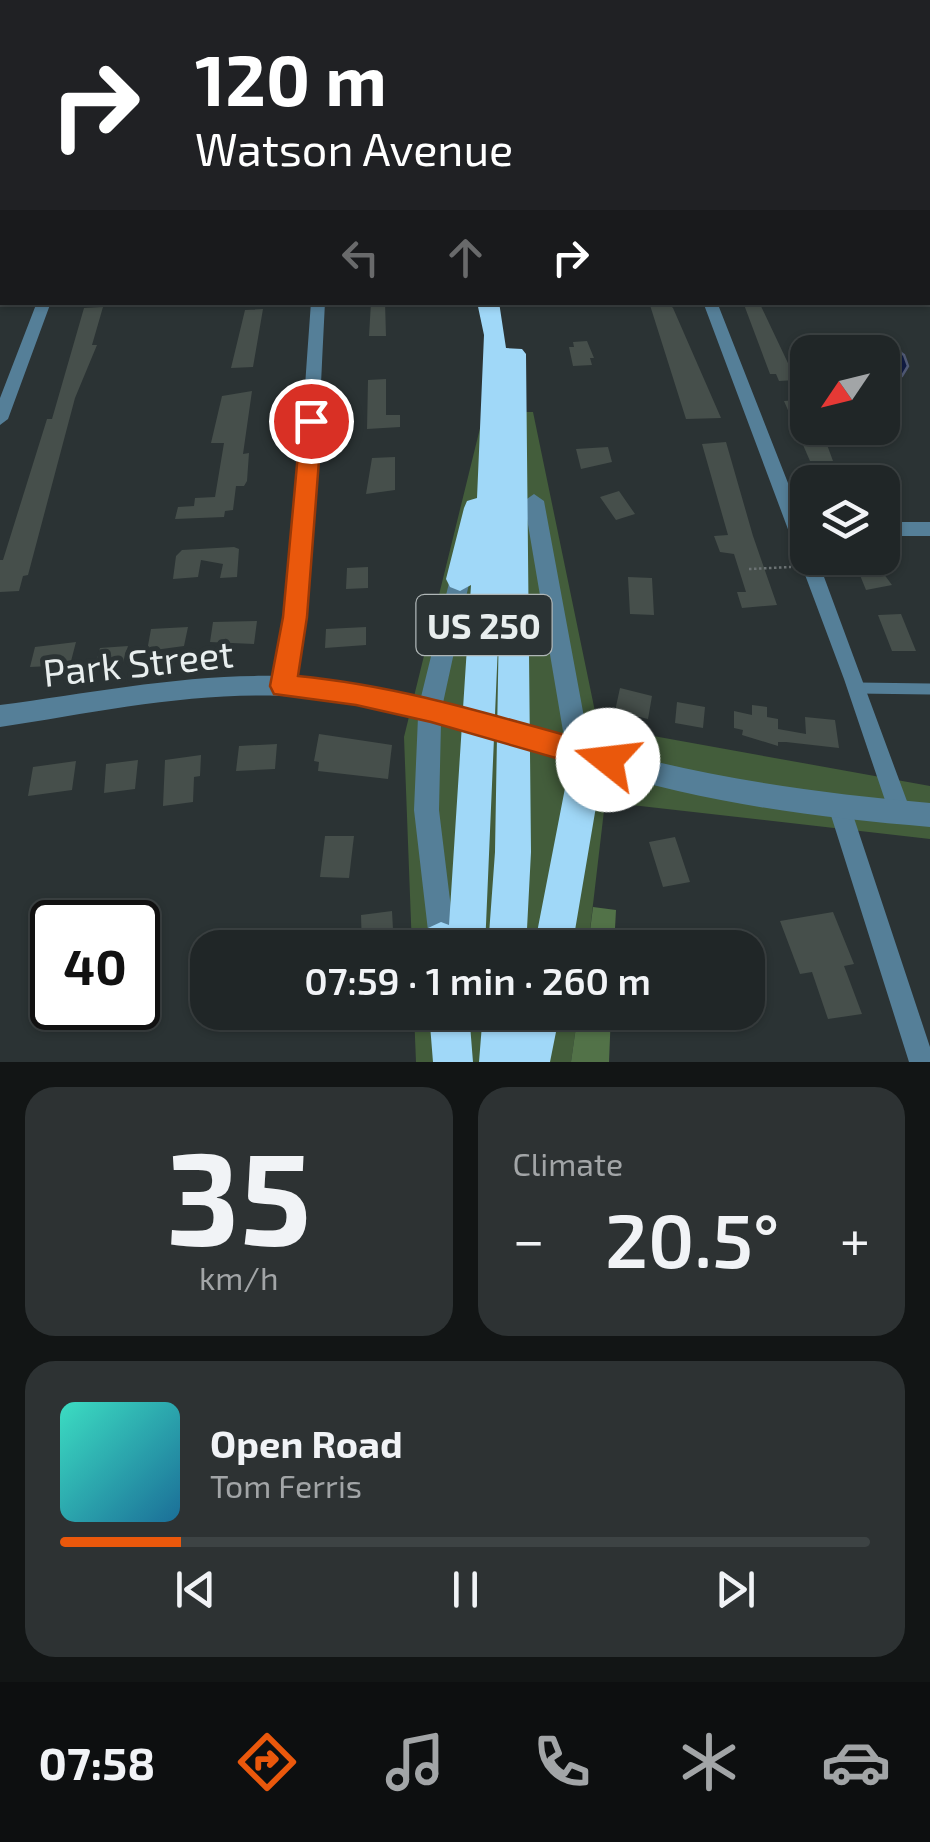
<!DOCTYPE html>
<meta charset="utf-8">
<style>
:root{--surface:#202627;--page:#2d3233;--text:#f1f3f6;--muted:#a2a5a7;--line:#3d4344;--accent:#ea580c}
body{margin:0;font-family:"Exo 2",sans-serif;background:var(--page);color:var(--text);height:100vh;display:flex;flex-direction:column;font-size:38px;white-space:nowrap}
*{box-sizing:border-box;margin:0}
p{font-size:32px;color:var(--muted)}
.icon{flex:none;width:55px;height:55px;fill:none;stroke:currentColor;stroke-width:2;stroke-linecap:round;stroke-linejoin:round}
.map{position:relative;height:1062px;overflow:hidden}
.panel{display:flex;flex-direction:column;gap:25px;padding:25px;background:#121515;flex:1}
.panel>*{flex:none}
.banner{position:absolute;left:0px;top:0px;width:930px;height:305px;box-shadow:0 2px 8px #0004,0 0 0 2px var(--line);background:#202124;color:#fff;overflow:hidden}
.needle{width:65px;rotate:235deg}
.tools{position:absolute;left:790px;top:335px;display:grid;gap:20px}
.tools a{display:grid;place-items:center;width:110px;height:110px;border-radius:20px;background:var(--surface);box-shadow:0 2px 8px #0004,0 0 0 2px var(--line);font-size:50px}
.speed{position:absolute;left:30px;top:900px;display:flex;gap:20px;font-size:50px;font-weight:700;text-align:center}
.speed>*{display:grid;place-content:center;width:130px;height:130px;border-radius:50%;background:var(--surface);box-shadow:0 2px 8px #0004,0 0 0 2px var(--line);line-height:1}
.speed .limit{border:5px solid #111;border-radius:15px;background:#fff;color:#111}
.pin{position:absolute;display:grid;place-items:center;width:85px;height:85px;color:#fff;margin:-42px;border:5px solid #fff;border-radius:50%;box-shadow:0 2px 10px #0007}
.me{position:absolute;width:110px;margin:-55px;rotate:286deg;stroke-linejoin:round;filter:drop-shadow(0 0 8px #0008)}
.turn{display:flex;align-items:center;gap:35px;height:210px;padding:0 30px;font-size:45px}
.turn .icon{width:130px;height:130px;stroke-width:2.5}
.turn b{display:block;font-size:70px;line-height:85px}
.lanes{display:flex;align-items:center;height:95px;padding:0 30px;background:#0003;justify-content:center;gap:50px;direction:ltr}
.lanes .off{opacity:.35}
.big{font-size:75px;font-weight:600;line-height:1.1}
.panel .tile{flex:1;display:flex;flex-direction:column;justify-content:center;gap:15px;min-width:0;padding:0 35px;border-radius:30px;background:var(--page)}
.panel .dial{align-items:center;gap:0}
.dial b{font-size:130px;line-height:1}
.song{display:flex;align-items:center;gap:30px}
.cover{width:120px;height:120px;border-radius:15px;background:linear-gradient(135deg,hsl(170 70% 55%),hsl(200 70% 35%))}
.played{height:10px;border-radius:5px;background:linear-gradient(90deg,var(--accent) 15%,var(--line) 15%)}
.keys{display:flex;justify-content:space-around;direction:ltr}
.heat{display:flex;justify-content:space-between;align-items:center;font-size:55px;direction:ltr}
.panel .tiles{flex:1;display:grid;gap:25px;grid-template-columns:1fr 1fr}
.tile:last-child{grid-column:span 2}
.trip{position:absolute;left:190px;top:930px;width:575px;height:100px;border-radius:30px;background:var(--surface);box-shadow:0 2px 8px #0004,0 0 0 2px var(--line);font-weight:600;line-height:100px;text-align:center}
.tab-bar{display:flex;height:160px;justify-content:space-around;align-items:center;background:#0d0f10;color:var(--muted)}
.tab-bar .icon{width:70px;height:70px}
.tab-bar .active{color:var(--accent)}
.tab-bar b{font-size:45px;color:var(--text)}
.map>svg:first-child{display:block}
.green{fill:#435d3b}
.forest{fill:#527248}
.water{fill:#111c43;stroke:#525b76;stroke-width:2.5}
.building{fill:#464f4b}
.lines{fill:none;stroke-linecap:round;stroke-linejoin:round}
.path{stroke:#6b7273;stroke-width:2.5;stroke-dasharray:2.5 2.5;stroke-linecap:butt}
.service-far1{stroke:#557f98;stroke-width:9}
.service{stroke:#557f98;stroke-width:11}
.minor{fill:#557f98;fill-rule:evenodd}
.tertiary{fill:#557f98;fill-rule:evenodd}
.trunk{fill:#a0d8f8;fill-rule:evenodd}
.route{fill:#ea580c;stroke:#983908;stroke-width:2.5}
.labels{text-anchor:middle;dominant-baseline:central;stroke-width:10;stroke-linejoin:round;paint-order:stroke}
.shield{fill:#2b3334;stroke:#afb6b6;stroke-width:2.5}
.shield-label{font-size:35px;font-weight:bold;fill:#e8eeee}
.street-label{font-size:38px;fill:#e8eeee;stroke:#2b3334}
</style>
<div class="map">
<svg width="930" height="1062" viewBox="0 0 930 1062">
<rect width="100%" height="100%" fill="#2b3334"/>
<path class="green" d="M484,412H533L598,726L930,786V839L605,802L588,947L412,948L404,737Z
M414,1013H578L571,1062H416Z"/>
<path class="forest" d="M593,907L616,910L614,947H588Z
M578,1013H611L609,1062H571Z"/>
<path class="water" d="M878,336L904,355L908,366L902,376L883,375L882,352H852L846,346Z"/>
<path class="building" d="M371,302H385L386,336H369Z
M649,302H667L673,308L721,418L686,419Z
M743,302H759L796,380L779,381L776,374H770Z
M103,307L92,345H97L75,398L28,575L23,576L19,591L0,592V560H3L47,419H52L84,308Z
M263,309L253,367L231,368L245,310Z
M587,341L594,358H590L592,365L573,366L569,347H574L573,342Z
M386,379V415H400V427L367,429L368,380Z
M252,391L243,454L249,453L247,481L244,486H236L233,510L225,511L224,517L175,519L178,507L194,506L195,498L215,497L224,443H211L222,396Z
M797,400L808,413V442H826L833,461H810L784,401Z
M726,442L753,536L777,605L742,608L737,592H746L734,554L720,552L714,536L728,535L702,444Z
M608,447L612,462L581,469L576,449Z
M395,457V490L366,494L372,458Z
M619,491L635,514L616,520L600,497Z
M234,547L239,549L237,577L220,578L223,564L201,560L198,577L173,579L176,556L182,550Z
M853,558H872L892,585L866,590Z
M368,567V588L346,589L347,568Z
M628,577L652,578L654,615L630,614Z
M901,614L916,651H892L878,615Z
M257,621L254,644L210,642L213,622Z
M188,627L184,646L147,651L151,629Z
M366,627V645L325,648L326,629Z
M76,642L70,665L30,667L35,647Z
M128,646L123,662L96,663L100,648Z
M620,688L652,696L648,719L615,711Z
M677,702L705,707L703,728L675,723Z
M752,705L767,707V717L778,719V729L806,734L805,717L835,720L839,748L786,742H778V746L742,735L743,730L734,728V711L752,715Z
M319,734L392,745L388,779L318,771L319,762L314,761Z
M277,744L275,769L236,771L239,746Z
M201,755L200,776L194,777L193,802L163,806L165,760Z
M138,760L135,789L104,793L106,764Z
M76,761L72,790L28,796L33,767Z
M325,836H354L349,878L320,877Z
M675,837L690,882L663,887L649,842Z
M392,911L394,948H362L361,915Z
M833,912L854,964L844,966L862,1014L828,1019L812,972L800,974L780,921Z"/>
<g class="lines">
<path class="path" d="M749,569L791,567"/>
<path class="service-far1" d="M858,688L930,689"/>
<path class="service" d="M858,688L930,689"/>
<path class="minor" d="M869,0H879L880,2H871Z
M0,89H2V96H0Z
M930,178V186L928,187V179Z
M0,228H2V236H0Z
M928,270H930V279L928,278Z
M37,302H51L8,419L0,425V398Z
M311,302H325C320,397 317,492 308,586C304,621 304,660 290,692L283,695L276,692C271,679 283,642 285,625C297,518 303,410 311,302Z
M703,302H717L808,534V558H817L911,812L908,819L900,823L892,819L889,812L844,679Z
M882,522H930V536H882Z
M839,796L847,799L850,806L930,1047V1062H909L828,806L831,799Z"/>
<path class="tertiary" d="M29,0H79L80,2H31Z
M928,28H930V34H928Z
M534,494L544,501L589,744C701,777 814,793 930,803V827C845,820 761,810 678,791C598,773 520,745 441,723L439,810L455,941L452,948H430L414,810L418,717C373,706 328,698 282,696C188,692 93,713 0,727V705C91,693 184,674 276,676C325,676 374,686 421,697L450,579L453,573H467L470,579L443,703L564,737L524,501Z"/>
<path class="trunk" d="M477,302H499L506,348L522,349L526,354L531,852L526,948H488L495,852L499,621L485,948H423L428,928L441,922L449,925L471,585L460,591L450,587L446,579L464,508L467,501L477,498L484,335Z
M578,736L590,740L600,783L572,948H534L566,783L562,751L566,740Z
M429,1012H469L473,1062H433Z
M483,1012H560L550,1062H479Z"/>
</g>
<path class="route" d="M311,414L322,421L307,617L298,676C404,686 505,719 608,747L617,751L621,760L617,769L608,773L431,722L356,705L274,694L270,686L283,617L301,421Z"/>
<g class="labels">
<rect class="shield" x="416.5" y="595" width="135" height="60" rx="8"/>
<g class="shield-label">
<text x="484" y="625">US 250</text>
</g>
<g class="street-label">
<text transform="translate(138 662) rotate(-6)">Park Street</text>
</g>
</g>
</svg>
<div class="tools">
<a><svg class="needle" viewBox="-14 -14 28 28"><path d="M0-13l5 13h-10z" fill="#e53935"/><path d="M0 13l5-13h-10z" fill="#a2a5a7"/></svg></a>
<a><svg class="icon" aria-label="layers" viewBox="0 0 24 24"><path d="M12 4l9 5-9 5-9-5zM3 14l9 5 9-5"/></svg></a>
</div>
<div class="speed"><div class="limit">40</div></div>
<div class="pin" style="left:311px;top:421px;background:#d93025"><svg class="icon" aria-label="arrive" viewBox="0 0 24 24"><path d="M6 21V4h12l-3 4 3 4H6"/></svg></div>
<svg class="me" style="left:608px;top:760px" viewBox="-20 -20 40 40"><circle r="19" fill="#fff"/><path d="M0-13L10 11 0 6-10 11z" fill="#ea580c"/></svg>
<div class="trip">07:59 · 1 min · 260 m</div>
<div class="banner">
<div class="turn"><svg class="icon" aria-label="right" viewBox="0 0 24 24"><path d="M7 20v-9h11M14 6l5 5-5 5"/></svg><div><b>120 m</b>Watson Avenue</div></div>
<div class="lanes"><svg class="icon off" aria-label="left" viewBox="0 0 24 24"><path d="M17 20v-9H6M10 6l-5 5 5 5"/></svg><svg class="icon off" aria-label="ahead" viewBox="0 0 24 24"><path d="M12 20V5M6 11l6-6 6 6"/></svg><svg class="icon" aria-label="right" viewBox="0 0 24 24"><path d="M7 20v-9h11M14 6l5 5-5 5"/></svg></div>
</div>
</div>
<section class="panel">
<div class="tiles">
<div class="tile dial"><b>35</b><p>km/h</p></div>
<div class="tile"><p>Climate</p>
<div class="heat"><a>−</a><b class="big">20.5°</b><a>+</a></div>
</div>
<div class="tile">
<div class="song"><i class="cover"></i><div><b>Open Road</b><p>Tom Ferris</p></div></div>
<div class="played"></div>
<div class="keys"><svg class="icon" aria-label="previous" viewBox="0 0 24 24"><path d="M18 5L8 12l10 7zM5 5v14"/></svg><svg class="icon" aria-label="pause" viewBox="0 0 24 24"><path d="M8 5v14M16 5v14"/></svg><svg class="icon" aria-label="next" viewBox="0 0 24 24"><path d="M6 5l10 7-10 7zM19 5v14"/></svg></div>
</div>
</div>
</section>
<nav class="tab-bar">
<b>07:58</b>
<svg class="icon active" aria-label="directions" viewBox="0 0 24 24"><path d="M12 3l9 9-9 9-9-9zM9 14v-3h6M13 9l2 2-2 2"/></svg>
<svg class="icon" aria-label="music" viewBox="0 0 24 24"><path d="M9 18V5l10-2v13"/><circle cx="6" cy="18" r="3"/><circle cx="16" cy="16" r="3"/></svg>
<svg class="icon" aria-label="phone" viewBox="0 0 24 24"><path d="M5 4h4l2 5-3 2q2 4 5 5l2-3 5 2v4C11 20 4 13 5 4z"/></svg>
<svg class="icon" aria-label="climate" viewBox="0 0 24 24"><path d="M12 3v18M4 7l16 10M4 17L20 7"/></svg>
<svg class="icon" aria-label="car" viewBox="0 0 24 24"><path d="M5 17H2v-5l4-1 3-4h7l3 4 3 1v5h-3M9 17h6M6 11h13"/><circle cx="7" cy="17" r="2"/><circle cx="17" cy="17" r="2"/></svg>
</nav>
